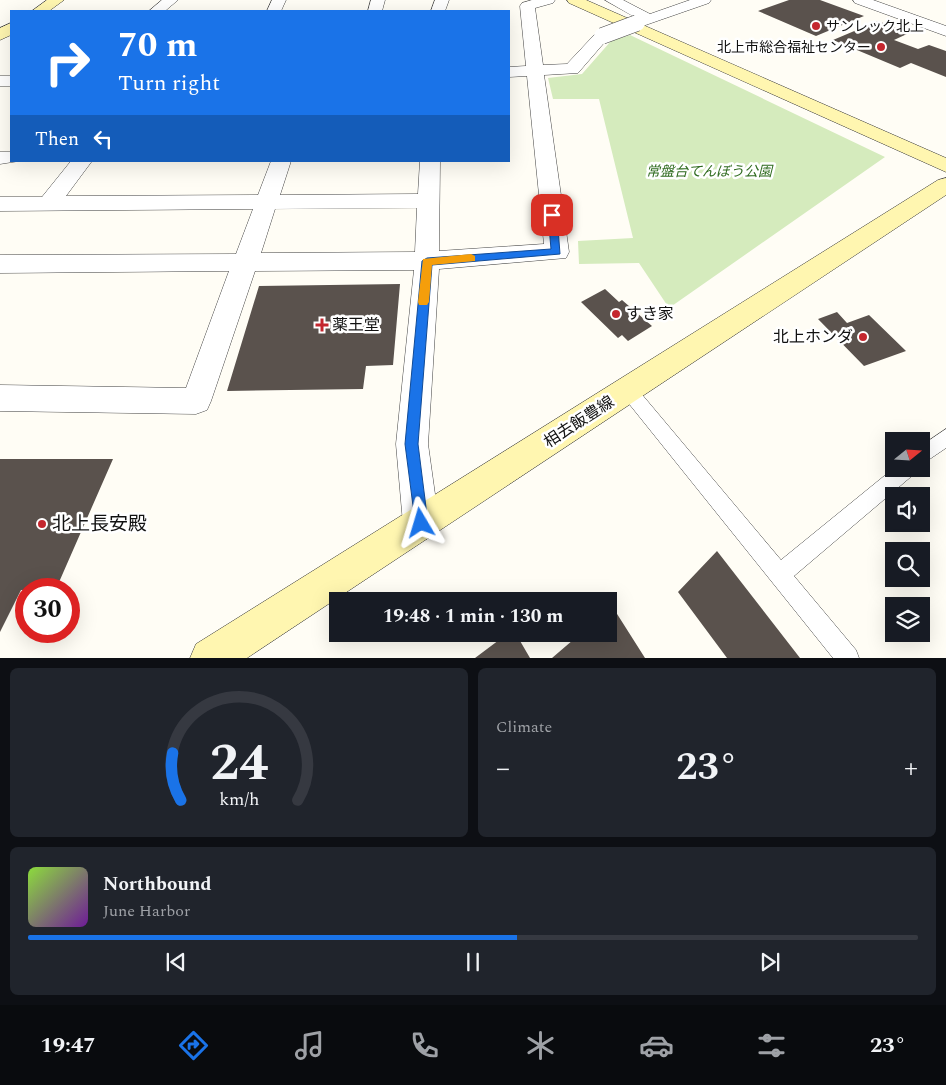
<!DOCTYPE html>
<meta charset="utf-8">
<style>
:root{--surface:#171b24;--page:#20242c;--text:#f1f3f6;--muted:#9ea1a6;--line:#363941;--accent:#1a73e8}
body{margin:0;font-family:Spectral,"Noto Sans JP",serif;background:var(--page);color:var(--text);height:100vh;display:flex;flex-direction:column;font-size:19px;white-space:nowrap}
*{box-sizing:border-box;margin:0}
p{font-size:16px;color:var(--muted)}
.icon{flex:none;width:28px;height:28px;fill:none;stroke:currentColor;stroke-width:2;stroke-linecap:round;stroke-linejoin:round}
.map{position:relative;height:658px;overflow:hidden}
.panel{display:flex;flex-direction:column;gap:10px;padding:10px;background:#0d0f14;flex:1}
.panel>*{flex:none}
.top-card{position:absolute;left:10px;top:10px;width:500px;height:152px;border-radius:0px;box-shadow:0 5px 20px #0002;background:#1a73e8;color:#fff;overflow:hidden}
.needle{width:32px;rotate:72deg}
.tools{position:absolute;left:885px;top:432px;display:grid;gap:10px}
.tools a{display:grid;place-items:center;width:45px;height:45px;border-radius:0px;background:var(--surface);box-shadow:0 5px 20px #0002;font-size:25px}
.speed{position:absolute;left:15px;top:578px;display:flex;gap:10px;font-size:25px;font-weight:700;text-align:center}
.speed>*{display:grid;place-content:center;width:65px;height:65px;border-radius:50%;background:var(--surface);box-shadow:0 5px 20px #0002;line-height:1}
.speed .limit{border:8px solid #d22;background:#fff;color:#111}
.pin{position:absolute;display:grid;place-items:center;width:42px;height:42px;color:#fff;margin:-21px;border-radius:10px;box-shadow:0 2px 8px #0006}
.me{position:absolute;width:55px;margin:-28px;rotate:353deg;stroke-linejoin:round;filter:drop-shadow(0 0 4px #0008)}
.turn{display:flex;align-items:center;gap:18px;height:105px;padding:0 25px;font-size:22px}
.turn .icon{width:65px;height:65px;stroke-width:2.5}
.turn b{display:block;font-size:35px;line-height:42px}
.then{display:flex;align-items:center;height:48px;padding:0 25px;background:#0003;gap:10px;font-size:19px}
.big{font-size:38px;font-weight:700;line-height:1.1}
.panel .widget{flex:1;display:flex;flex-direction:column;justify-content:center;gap:8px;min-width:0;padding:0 18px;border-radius:8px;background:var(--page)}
.panel .dial{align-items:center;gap:0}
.dial svg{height:130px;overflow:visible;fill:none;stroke:var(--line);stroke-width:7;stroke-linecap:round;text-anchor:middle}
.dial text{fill:var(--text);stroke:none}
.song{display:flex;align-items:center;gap:15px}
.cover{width:60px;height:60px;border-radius:8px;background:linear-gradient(135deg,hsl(90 70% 55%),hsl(280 70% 35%))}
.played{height:5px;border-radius:2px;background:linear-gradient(90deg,var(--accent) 55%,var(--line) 55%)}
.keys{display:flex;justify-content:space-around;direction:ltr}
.heat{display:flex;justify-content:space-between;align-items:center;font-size:28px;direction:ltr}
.panel .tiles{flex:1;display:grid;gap:10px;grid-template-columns:1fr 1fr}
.widget:last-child{grid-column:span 2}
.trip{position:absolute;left:329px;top:592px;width:288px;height:50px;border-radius:0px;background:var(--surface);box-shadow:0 5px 20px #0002;font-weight:700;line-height:50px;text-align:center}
.dock{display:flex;height:80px;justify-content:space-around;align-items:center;background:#090b0e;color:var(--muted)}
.dock .icon{width:35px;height:35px}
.dock .on{color:var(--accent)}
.dock b{font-size:22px;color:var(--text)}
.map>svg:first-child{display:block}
.green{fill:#d5ebbd}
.building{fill:#5a524d}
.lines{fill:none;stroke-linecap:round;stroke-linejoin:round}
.lane-casing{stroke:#444;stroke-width:1}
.street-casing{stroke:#444;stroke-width:1}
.secondary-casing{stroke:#333;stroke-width:1}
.lane{fill:#fff;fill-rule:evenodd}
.street{fill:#fff;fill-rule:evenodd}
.secondary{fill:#fff6b0;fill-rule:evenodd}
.street-bridge-casing{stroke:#444;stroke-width:17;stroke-linecap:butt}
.street-bridge{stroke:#fff;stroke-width:16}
.route{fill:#1a73e8;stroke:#114b97}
.slow{fill:#f59e0b}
.poi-dot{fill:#c4262e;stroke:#fff;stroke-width:2}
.labels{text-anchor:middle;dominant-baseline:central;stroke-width:5;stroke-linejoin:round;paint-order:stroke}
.far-poi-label{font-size:14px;fill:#111;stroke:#fff;text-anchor:start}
.far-park-label{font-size:14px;font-style:italic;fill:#2f6b1f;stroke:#fff}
.poi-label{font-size:16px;fill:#111;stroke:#fff;text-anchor:start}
.street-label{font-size:16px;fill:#111;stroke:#fff}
.near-poi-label{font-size:19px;fill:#111;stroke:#fff;text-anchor:start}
</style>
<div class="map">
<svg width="946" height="658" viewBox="0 0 946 658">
<rect width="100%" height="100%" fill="#fffdf5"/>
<path class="green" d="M630,35L885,157L669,308L639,263L579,264L578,241L633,238L599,99H553L548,78L582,74L611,41Z"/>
<path class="building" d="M789,0H820L864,16L816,36L758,11Z
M878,21L909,33L894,40L918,49L929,45L946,51V77L911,63L900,68L833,40Z
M400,284L393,365L366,366L363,389L227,391L259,286Z
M605,289L619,302L622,300L652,326L628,341L622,335L618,338L581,302Z
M837,312L847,323L869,315L906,351L864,366L818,319Z
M0,459H113L56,589L21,590L0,632Z
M717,551L800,658H727L678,592Z
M612,606L645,658H552L580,634H608V610Z
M507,634H516L530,658H475Z"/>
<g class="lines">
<defs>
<path id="lane" d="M628,383L634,385L781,560L894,468L916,469L913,475L794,576L856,650L859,658H833L622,395L620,390L622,385Z
M946,429V448L921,465V446Z"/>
<path id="street" d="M162,0H178L165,11H149Z
M272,0H286L281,11H267Z
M371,0H385L382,11H368Z
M435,0H449L445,11H431Z
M532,0H555L553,3L535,8L543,65L567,64L596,33H608L610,36L578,73L544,75L569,252L566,258L439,269L428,444L439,523L434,536L421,541L408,536L403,523L396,444L414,270L255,271L211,401L207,410L196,414L0,411V385L186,388L229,271L0,273V255L236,254L253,209L0,211V197H42L71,161H92L66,196L258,195L271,161H291L280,195L418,194L420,161H440L439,251L544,244L527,76L509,77V67L526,66L520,6L522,3ZM417,208L415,252L261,253L275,209Z
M605,0H623L650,14L690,0H711L709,3L637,28L629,23L636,18Z
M853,0H873L946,26V36L855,3Z
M0,76H11V86H0Z
M0,152H11V161H19L0,164Z"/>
<path id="secondary" d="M47,0H64L49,11H32Z
M567,0H586L946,158V172L569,3Z
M11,23V35L0,40V28Z
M946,178V195L247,658H190L196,644L938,180Z"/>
</defs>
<use href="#lane" class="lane-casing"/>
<use href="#street" class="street-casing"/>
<use href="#secondary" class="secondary-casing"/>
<use href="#lane" class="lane"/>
<use href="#street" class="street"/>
<use href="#secondary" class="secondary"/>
<defs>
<path id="street-bridge" d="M602,36L637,23"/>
</defs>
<use href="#street-bridge" class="street-bridge-casing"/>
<use href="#street-bridge" class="street-bridge"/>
</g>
<path class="route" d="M552,212L557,215L560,254L432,265L418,444L428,523L426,529L421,531L416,529L405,444L422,261L427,258L551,249L548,215Z"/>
<path class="slow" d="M471,254L475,256V261L432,265L429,302L427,305H419L418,302L423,259Z"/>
<g class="poi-dot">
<circle cx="816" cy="26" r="5"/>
<circle cx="881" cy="47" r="5"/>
<circle cx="616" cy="314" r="5"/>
<path d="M319.5 317.5h5v5h5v5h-5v5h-5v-5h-5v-5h5z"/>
<circle cx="863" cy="337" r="5"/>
<circle cx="42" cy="524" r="5"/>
</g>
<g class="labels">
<g class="far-poi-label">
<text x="826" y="26">サンレック北上</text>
<text x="871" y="47" text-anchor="end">北上市総合福祉センター</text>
</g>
<g class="far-park-label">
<text x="709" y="171">常盤台てんぼう公園</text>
</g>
<g class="poi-label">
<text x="626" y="314">すき家</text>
<text x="332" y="325">薬王堂</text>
<text x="853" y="337" text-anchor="end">北上ホンダ</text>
</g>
<g class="street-label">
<text transform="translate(579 422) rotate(-33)">相去飯豊線</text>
</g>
<g class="near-poi-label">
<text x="52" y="524">北上長安殿</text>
</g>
</g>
</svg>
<div class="tools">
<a><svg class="needle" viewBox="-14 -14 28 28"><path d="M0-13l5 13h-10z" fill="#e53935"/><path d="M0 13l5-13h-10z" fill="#9ea1a6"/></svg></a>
<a><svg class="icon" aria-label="sound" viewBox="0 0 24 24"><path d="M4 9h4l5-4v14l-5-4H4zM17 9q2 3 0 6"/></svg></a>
<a><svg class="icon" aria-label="search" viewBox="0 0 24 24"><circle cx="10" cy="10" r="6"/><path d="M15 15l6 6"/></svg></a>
<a><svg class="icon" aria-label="layers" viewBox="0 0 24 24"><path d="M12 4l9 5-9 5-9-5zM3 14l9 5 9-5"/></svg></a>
</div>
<div class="speed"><div class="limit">30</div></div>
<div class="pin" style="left:552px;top:215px;background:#d93025"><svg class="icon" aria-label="arrive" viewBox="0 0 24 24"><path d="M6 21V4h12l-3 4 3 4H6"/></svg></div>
<svg class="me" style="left:421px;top:523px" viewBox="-20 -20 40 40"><path d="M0-17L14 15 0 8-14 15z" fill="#1a73e8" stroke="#fff" stroke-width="4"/></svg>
<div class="trip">19:48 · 1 min · 130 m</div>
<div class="top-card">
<div class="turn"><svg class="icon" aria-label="right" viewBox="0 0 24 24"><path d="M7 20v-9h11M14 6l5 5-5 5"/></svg><div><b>70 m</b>Turn right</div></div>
<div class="then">Then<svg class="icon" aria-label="left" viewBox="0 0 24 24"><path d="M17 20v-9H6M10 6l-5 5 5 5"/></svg></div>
</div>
</div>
<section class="panel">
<div class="tiles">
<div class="widget dial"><svg viewBox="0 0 100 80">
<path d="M14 69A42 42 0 1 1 86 69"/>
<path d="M14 69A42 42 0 0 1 9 40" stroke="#1a73e8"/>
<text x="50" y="56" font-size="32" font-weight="700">24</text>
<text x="50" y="72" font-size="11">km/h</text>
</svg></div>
<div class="widget"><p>Climate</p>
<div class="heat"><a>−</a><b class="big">23°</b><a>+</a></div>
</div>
<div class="widget">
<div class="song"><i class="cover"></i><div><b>Northbound</b><p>June Harbor</p></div></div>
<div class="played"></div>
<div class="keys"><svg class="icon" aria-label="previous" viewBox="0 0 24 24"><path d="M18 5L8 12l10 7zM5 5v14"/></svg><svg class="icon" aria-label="pause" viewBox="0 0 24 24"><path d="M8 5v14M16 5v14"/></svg><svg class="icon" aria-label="next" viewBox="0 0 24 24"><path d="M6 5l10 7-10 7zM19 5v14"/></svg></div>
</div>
</div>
</section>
<nav class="dock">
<b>19:47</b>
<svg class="icon on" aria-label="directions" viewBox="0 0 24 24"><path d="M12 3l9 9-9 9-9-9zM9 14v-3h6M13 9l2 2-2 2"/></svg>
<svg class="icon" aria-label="music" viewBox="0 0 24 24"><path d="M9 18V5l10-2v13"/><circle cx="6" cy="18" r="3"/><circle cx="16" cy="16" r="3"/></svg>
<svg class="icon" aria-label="phone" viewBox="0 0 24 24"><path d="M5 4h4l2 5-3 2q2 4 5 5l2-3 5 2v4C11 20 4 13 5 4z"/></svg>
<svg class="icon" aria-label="climate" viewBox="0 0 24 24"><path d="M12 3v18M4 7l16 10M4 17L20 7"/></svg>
<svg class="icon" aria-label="car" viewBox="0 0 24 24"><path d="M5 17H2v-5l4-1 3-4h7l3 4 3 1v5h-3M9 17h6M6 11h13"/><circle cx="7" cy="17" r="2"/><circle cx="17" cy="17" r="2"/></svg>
<svg class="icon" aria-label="filters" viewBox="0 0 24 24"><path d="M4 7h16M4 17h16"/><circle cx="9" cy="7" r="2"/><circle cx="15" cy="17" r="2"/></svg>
<b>23°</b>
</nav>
